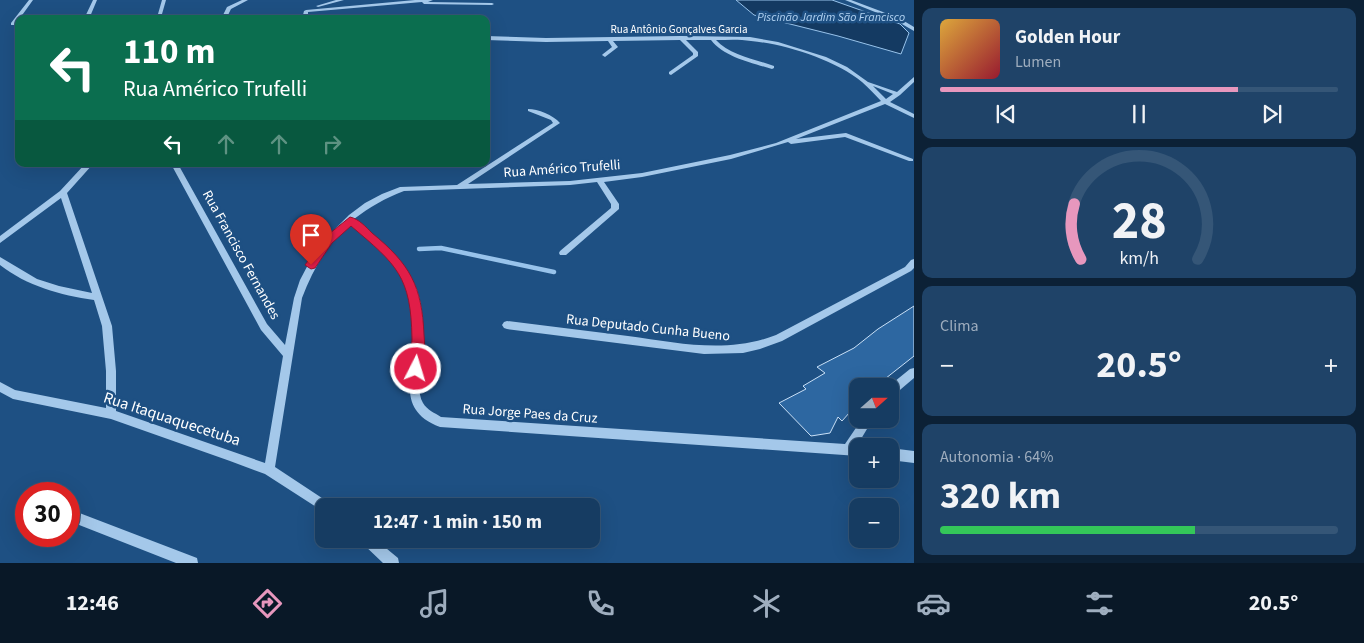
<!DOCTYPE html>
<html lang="pt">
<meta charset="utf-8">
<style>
:root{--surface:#163c62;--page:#1f4368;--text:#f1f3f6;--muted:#9eadbe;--line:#355677;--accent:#e797bd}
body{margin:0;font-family:"Source Sans 3",sans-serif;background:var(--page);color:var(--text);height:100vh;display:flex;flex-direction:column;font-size:19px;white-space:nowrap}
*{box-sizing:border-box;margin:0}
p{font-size:16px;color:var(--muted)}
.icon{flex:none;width:28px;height:28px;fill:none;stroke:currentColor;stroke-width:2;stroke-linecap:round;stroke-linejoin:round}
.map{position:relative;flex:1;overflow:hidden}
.drawer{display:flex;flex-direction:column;gap:8px;padding:8px;background:#0c2136;width:450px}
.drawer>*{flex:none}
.top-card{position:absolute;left:15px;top:15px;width:475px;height:152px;border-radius:10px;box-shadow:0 5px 20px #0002,0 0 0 1px var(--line);background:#0b6e4f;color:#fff;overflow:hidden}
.needle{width:32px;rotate:69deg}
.buttons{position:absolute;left:849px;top:378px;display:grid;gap:10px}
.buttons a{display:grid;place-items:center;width:50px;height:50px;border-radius:10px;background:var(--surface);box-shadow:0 5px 20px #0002,0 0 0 1px var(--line);font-size:25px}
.speed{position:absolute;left:15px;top:482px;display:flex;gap:10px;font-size:25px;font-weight:700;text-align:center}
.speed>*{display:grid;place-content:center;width:65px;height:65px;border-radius:50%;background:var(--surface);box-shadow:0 5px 20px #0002,0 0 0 1px var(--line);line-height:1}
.speed .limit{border:8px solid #d22;background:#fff;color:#111}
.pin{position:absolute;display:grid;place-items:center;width:42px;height:42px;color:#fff;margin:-51px -21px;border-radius:50% 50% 50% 0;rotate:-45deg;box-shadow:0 0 5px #0007}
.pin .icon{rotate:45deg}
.me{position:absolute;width:55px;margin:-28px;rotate:5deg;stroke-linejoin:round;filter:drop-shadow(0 0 4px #0008)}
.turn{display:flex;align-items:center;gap:18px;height:105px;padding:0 25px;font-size:22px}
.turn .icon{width:65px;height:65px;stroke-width:2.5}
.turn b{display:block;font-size:35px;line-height:42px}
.lanes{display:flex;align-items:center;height:48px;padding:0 25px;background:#0003;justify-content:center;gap:25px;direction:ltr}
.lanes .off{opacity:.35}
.big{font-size:38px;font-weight:700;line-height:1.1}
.drawer .card{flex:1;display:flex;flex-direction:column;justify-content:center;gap:8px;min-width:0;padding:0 18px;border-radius:10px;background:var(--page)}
.drawer .dial{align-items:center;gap:0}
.dial svg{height:130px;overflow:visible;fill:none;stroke:var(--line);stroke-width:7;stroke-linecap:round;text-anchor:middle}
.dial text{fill:var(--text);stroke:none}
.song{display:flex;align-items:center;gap:15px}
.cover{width:60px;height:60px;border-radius:8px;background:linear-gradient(135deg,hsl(40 70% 55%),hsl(350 70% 35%))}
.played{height:5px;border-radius:2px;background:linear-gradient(90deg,var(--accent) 75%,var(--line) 75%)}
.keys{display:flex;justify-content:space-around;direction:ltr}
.heat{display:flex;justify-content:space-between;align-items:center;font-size:28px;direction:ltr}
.charge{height:8px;border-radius:4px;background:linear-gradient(90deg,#34c759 64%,var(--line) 0)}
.trip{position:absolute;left:315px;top:498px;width:285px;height:50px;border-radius:10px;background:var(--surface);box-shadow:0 5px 20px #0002,0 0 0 1px var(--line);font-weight:700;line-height:50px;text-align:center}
.menu{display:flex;height:80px;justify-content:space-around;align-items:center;background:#091827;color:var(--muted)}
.menu .icon{width:35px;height:35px}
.menu .on{color:var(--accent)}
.menu b{font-size:22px;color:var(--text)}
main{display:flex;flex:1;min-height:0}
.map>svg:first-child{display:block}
.water{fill:#143a62;stroke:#98c3eb}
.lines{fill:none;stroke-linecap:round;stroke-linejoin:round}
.stream{stroke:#98c3eb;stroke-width:4.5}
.building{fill:#2d67a1;stroke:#c9e0f7}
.minor{fill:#a4c8ea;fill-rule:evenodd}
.route{fill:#e11d48;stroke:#92132f}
.labels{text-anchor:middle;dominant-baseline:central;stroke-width:5;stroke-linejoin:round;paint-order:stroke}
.far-street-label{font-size:11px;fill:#fff;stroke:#1e5083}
.far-water-label{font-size:12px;font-style:italic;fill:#b0d1f1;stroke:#1e5083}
.street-label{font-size:14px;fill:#fff;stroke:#1e5083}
.near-street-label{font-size:16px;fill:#fff;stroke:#1e5083}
</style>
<main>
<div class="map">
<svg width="914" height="563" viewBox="0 0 914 563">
<rect width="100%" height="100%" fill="#1e5083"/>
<path class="water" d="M736,0H832L900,24L909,33L901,54L838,36L754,15Z"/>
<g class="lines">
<path class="stream" d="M419,249L441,248L554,272"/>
</g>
<path class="building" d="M914,306V356L876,386H858V403L842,421L838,417L830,433L811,436L779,403L806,389L803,386L825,373L817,367L854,348L878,329Z"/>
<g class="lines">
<path class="minor" d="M29,0H33L15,25H11V23Z
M93,0H97L89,19H84Z
M162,0H166L162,14L160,15L158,14Z
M242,0H248L231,9L226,19H221L227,7Z
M336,0H344L318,7L316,6Z
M415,0H433L428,2L492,3L494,4L492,5L424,4L422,2L308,12V14L315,19H309L303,15L304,11L306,10Z
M845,0H851L899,18L914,27V31L895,20Z
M486,36L546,38L681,36L750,37L778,42L826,57L847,67L868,82L897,92L914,77V82L900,95L890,102L914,114V118L885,104L796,139L846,133L913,159V161H909L845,137L791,144L788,142L731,159L642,177L604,182L619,204V209L566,255H560L559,253L560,251L611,208V204L597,182L570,185L404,191C385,198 370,207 354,219C379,240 405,259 417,290C423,308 424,328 423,347C422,362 415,390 423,403C427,410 435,413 441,417L845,444L862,419H873L858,444L862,446H858V456L440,427C398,411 411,380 414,346C415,328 414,309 409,292C399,262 373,243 349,224C327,245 313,269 302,298L275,467L328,502L330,506H324V512L265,474L230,461L111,419L13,399L0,392V382L15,390L106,408V371L102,326L94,300C60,295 27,286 0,265V257L37,279L59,286L92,293L61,198L0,243V236L60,191L85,164H93L67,193L112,326L116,371V411L265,463L283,356L261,330L171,164H178L267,324L285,345L294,298L300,280L310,261L322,244L335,229L349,215L365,203L382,194L400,187L457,185L553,123L551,120L528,111V109C538,109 553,115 560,123L468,184L570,181L642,173L730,155L776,143L881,101C875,95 869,88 862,82C835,60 785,44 751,41C739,39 727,40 716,40C729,55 755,59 774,66V68L772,69C752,63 724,57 711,40H686L698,52V56L671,75L669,74V72L693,55V53L680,40L613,41L618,47L605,57L602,55L603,54L612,47L608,41L546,42L486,40ZM873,86L893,94L886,99Z
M914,259V268L911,271L782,341L760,349L743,353L704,354L507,329L504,328L502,325L504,322L507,321C547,326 588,331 628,336C679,343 727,354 776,335L905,267L911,260Z
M914,368V378L894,395L890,397L889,386L910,369Z
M890,448L914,451V463L890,460Z
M69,509L197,558L198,563H176L69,521Z
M360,539H375L398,558L399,563H383L362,543Z"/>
</g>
<path class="route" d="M350,217C359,219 366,227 372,233C410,264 422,286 424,335C425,347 426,362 421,373L416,375L411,373C407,365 412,349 412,339C411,276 397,265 351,226L332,243L315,268L311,269L305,265L324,238Z"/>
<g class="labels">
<g class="far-street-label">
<text x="679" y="29">Rua Antônio Gonçalves Garcia</text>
</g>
<g class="far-water-label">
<text x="831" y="17">Piscinão Jardim São Francisco</text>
</g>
<g class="street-label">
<text transform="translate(562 169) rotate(-4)">Rua Américo Trufelli</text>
<text transform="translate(241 255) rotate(61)">Rua Francisco Fernandes</text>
<text transform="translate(648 328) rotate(6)">Rua Deputado Cunha Bueno</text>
<text transform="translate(530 414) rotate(4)">Rua Jorge Paes da Cruz</text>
</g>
<g class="near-street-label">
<text transform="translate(172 419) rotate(18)">Rua Itaquaquecetuba</text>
</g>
</g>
</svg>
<div class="buttons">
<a><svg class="needle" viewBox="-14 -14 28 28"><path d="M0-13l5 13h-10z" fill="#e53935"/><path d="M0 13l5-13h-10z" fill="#9eadbe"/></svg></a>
<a>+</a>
<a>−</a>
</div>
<div class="speed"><div class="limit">30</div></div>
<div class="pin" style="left:311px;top:265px;background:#d93025"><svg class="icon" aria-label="arrive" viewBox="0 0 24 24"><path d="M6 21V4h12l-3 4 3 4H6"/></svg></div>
<svg class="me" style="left:416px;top:369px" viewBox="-20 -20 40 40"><circle r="17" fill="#e11d48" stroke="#fff" stroke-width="3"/><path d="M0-11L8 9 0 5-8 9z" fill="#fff"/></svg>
<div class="trip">12:47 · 1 min · 150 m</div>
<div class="top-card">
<div class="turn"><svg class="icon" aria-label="left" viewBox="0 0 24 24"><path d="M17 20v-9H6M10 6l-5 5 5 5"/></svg><div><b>110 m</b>Rua Américo Trufelli</div></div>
<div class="lanes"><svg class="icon" aria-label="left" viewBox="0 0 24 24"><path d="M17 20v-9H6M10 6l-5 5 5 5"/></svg><svg class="icon off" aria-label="ahead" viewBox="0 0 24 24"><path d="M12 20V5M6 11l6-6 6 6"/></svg><svg class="icon off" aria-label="ahead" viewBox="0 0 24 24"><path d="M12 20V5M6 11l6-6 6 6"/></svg><svg class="icon off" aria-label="right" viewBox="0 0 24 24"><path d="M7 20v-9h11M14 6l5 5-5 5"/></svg></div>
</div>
</div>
<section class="drawer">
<div class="card">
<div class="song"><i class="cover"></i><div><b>Golden Hour</b><p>Lumen</p></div></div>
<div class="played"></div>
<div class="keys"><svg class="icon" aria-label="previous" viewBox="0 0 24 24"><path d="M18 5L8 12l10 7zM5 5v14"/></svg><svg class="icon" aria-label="pause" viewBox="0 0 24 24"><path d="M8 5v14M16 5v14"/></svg><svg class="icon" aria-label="next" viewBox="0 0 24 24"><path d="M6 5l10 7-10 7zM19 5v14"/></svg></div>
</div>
<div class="card dial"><svg viewBox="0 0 100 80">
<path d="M14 69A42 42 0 1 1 86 69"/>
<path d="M14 69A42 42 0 0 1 10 35" stroke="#e797bd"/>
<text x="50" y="56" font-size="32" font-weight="700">28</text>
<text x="50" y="72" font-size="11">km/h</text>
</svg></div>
<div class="card"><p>Clima</p>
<div class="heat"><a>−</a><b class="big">20.5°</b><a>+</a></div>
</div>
<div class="card"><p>Autonomia · 64%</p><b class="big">320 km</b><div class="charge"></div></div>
</section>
</main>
<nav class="menu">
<b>12:46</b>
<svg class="icon on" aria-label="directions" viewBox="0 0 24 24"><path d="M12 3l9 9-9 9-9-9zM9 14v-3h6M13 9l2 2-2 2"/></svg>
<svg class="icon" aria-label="music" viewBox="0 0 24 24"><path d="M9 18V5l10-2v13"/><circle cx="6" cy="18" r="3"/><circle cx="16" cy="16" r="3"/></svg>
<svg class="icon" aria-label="phone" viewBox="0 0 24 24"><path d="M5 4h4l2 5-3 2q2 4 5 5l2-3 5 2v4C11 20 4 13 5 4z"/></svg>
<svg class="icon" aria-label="climate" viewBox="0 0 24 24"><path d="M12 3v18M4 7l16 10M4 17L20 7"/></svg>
<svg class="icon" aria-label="car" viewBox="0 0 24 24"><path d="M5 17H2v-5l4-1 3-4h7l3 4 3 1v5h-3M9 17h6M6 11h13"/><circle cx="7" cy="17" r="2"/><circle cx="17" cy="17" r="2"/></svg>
<svg class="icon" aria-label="filters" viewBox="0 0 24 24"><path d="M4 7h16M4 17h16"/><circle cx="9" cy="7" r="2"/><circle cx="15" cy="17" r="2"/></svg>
<b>20.5°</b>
</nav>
